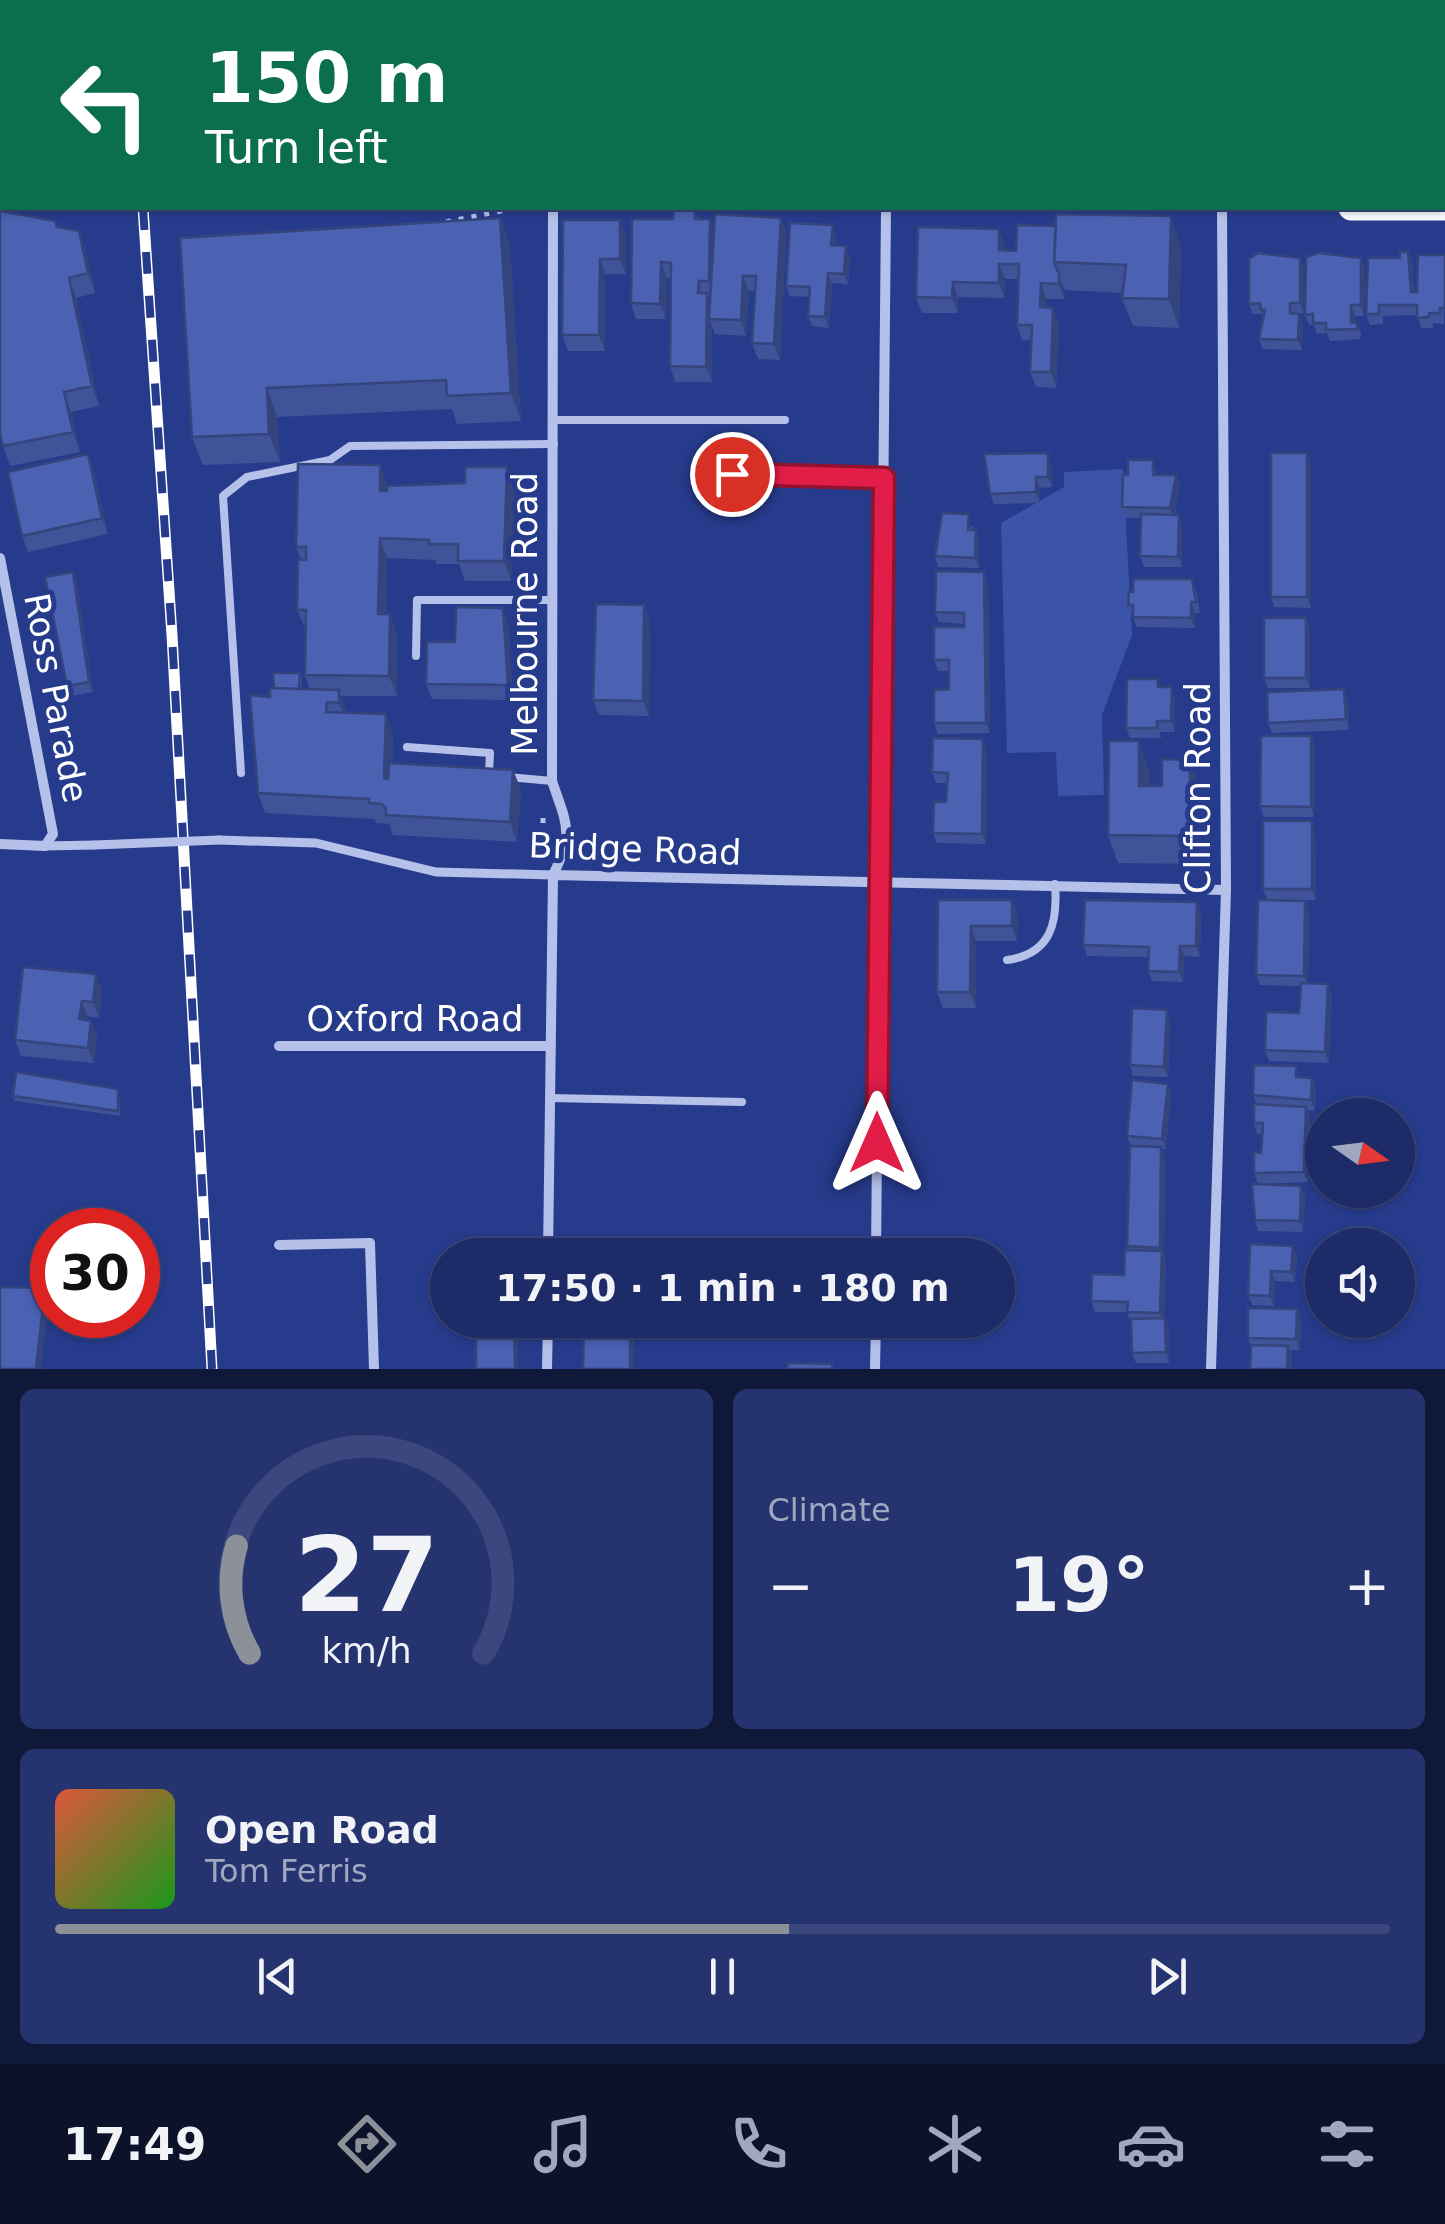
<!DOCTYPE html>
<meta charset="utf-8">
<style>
:root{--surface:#1d2c69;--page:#25346f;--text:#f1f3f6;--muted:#a0a7c0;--line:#3b487d;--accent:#8c9099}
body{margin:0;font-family:"DejaVu Sans",sans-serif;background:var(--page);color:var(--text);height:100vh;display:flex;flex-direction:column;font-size:38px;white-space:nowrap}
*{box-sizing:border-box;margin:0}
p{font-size:32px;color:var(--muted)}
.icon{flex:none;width:55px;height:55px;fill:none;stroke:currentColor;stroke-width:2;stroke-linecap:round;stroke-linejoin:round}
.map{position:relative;height:1369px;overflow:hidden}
.details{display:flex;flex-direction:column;gap:20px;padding:20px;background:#10183a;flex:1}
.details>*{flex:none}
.guide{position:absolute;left:0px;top:0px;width:1445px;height:210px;box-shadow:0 2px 8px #0004,0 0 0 2px var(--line);background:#0b6e4f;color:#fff;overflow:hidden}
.needle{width:65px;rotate:104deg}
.tools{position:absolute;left:1305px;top:1098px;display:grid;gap:20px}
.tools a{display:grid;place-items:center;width:110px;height:110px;border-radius:50%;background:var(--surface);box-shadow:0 2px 8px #0004,0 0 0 2px var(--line);font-size:50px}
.speed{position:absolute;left:30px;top:1208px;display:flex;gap:20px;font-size:50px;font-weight:700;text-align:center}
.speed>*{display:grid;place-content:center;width:130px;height:130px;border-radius:50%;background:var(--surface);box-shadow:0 2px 8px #0004,0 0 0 2px var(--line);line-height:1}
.speed .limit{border:15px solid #d22;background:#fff;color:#111}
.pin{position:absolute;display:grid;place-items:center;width:85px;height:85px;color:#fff;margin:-42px;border:5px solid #fff;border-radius:50%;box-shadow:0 2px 10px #0007}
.me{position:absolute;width:110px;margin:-55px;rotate:0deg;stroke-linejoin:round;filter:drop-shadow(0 0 8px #0008)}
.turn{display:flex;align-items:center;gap:35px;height:210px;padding:0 40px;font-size:45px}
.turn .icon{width:130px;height:130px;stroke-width:2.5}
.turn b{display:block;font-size:70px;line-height:85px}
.big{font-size:75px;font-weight:800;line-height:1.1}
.details .tile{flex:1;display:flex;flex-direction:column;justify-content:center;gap:15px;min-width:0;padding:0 35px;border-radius:15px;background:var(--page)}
.details .dial{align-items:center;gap:0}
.dial svg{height:260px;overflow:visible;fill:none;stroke:var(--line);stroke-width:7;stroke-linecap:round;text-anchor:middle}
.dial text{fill:var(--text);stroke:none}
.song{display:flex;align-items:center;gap:30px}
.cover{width:120px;height:120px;border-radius:15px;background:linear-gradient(135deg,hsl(10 70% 55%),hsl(120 70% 35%))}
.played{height:10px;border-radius:5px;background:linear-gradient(90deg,var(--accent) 55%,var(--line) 55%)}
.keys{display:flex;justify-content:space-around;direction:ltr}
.heat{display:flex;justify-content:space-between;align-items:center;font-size:55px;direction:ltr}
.details .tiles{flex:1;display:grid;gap:20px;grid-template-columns:1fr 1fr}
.tile:last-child{grid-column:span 2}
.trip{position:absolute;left:430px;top:1238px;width:585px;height:100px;border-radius:50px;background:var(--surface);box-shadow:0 2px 8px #0004,0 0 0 2px var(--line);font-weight:800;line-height:100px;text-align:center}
.tab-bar{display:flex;height:160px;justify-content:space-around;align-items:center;background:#0c122a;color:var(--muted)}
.tab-bar .icon{width:70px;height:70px}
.tab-bar .on{color:var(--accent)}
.tab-bar b{font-size:45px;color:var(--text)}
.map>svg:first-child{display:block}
.green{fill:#3b53a9}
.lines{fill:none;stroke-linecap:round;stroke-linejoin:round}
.path{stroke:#b6c1ea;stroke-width:5;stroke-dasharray:5 8;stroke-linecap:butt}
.service{stroke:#b6c1ea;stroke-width:8}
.pedestrian{stroke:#b6c1ea;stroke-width:9}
.minor{stroke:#b6c1ea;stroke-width:10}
.primary{stroke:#f9fafe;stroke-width:25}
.rail-casing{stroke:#fff;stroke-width:11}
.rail{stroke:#273b8c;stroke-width:8;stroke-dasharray:22;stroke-linecap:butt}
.pedestrian-bridge{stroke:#b6c1ea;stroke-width:9}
.wall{fill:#405398}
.shaded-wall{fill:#34447c}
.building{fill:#4b61b1;stroke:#34447c;stroke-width:2.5}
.route-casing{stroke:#92132f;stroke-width:25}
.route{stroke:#e11d48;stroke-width:18}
.labels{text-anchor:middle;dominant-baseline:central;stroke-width:10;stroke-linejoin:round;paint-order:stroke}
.street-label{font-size:35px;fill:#fff;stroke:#273b8c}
</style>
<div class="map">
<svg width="1445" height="1369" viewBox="0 0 1445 1369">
<rect width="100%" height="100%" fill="#273b8c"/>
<path class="green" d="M1123,469L1132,635L1102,715L1104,795L1058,796L1056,752L1007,753L1001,523L1064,487V472Z"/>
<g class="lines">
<path class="path" d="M85,0V2
M446,222L516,208
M543,849V816"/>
<path class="service" d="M555,420H785
M725,500L732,474L884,478
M416,656L417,600H552
M407,747L490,753L489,774
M241,773L223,496L247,477L330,460L350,446L554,444
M507,777L552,781
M1007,960C1051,954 1058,923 1055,884
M550,1098L742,1102"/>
<path class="pedestrian" d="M219,840L316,843L436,872L553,875
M45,846L95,845"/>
<path class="minor" d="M258,0V2
M447,0L454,2
M708,0L709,2
M1278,2V0
M0,558L53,834L45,846L0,844
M553,875L1226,890
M279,1046H551
M279,1245L370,1243L374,1369
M548,1255L553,875C575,832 566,823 552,781L553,208
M876,1255L886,208
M547,1369L548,1320
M875,1369L876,1320
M1211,1369L1226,890L1222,208"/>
<path class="primary" d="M0,198H2
M1351,208H1445"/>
<defs>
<path id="rail" d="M120,0V2
M143,208L172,635L212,1369"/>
</defs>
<use href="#rail" class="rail-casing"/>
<use href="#rail" class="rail"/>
<path class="pedestrian-bridge" d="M95,845L219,840"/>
</g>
<path class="wall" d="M599,0H636L619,2H600Z
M0,12H2V151H0Z
M695,210L698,219L714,230L781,218L786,233L780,360L758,359L752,343L755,291H749L746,336L715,334L712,326V382H675L670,366V278H667L666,319H636L631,303L673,219Z
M500,218L510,246L521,421L457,424L452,409L277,417L280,462L203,465L192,437Z
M563,220L626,235V274H605V351H568L562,335Z
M57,227L79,231L86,251L95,293L76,298L99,406L71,412L80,452L10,466L3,446Z
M836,236V245L850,256L848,284L832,283L829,328L812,326L808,316L809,297L790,296L786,286Z
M1005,244V250L1016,251L1181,245L1179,328L1133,326L1122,298L1123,293L1065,290L1064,299H1046V308L1059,323L1056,388L1036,387L1030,372L1031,340H1022L1017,325L1018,279H1005V298L958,297V313H922L916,297Z
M1408,252L1412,262L1414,292H1417L1445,255L1444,324L1433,323V328H1421L1417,315L1383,316V324L1370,325L1366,314L1400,258Z
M1361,258L1365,269L1364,316H1355V323L1357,322L1361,333L1360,339L1330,341L1327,333L1317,334L1314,325H1309L1305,315Z
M1304,268V313H1294L1303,324L1302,350L1263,349L1259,339L1263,317L1262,314H1253L1249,304Z
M88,454L93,469L108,534L28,552L22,536Z
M1153,460L1156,475H1176L1180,485L1175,515L1182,525V567H1144L1140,556L1141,518H1126L1122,507L1128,475Z
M1051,463L1052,487L1040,488V503L994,504L990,494Z
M1311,464V608L1274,607L1271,597Z
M507,467L515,487L511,581H465L459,564H437L435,560L387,558L386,614H390L397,634V696H341L346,713L393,734L392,763L513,770L521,790L517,842L393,835L389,824L376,823L375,819L265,813L258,793L270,697L274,688L300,673L302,678L301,689L310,690L305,675L306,630L297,610L301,560L296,547L387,486L465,483Z
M973,525V530L979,540V568L938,567L935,556Z
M984,572L988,583L990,733L938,734L934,723L949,689V671H938L934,660L964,627V624L939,622L935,612Z
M77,582L93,692L71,696L67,686Z
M1196,590L1200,613H1195V628L1137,627L1128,605Z
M644,605L650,621L649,716L599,715L593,700Z
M1306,618L1310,628V688H1268L1264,678Z
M508,623L513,700L432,699L426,684L455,642Z
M1161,687L1175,698V732H1160L1161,738H1130L1126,728Z
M1348,699L1349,730L1272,733L1268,723Z
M1311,736L1315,747L1314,817H1264L1260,806Z
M987,749L986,844L937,843L933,833L946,802L947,783H936L932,772Z
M1190,760L1200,788L1199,864L1118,863L1108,835L1149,769V786H1162Z
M1315,831L1316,900H1267L1263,889Z
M938,900H1012L1018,915L1017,941H976V1008H943L937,992Z
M1305,901L1309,911L1308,983L1328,984L1332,994L1329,1063L1269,1061L1265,1050L1299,1013L1300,986L1260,985L1256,975Z
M1201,912L1200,957L1184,956L1183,982L1152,981L1148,971L1149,957L1087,956L1083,945Z
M102,990L99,1018L87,1016V1020L91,1021L97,1036L94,1063L21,1056L15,1040Z
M1170,1020L1168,1077L1133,1076L1130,1065Z
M1300,1078H1312L1316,1088L1315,1111L1307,1110L1310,1117L1308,1182L1258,1184L1254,1173L1261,1153L1262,1134H1257L1254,1123L1257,1105L1253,1095Z
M1168,1084L1171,1094L1166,1149H1162L1165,1157L1164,1254L1166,1262L1164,1318L1169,1329V1363H1136L1132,1353L1131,1323L1127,1312H1095L1091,1301L1124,1275L1128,1250L1127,1246L1131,1146L1127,1136Z
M119,1094L120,1116L15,1101L13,1096Z
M1301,1186L1305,1196L1303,1232L1258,1231L1255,1220Z
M1293,1246L1297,1256L1295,1282L1275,1281L1274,1306L1252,1305L1248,1295Z
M1297,1309L1301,1319L1300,1350H1290L1292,1356L1251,1348L1248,1338Z"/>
<path class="shaded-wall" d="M1171,216L1181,245L1179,328L1169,299Z
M500,218L510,246L521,421L511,393Z
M781,218L786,233L780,360L774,344Z
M710,219L716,234L715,296L709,281Z
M620,220L626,235V274L620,259Z
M833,225L836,236L835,255L831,245Z
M999,229L1005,244L1004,266L999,250Z
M79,231L86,251L95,293L88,273Z
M846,246L850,256L848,284L844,274Z
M1408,252L1412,262L1414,302L1411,292Z
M1300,258L1304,268V313L1300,303Z
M1361,258L1365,269L1364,316L1361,305Z
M600,259L605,274V351L599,335Z
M661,262L667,278L666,319L660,304Z
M999,264L1005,279V298L999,283Z
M828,273L832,283L829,328L825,317Z
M1059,275L1065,290L1064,299L1059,284Z
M743,276L749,291L746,336L741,320Z
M69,278L76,298L99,406L92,386Z
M953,282L958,297V313L952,298Z
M1041,283L1046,299L1045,323L1040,307Z
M707,293L712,309L709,319L712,326V382L706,367Z
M1351,305L1355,316V329L1351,323Z
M1053,308L1059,323L1056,388L1051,372Z
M1299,314L1303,324L1302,350L1298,340Z
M267,388L277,417L280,462L269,434Z
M64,392L71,412L80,452L73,432Z
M1048,453L1051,463L1052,487L1048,477Z
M1307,453L1311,464V608L1307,597Z
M88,454L93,469L108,534L102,518Z
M380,465L387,485V511L380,491Z
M507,467L515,487L511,581L504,561Z
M1176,475L1180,485L1174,519L1170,508Z
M1036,477L1040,488V503L1036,492Z
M1179,515L1182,525V567L1178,557Z
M976,530L979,540V568L975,558Z
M380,538L387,558L386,634L378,614Z
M73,572L77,582L93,692L89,682Z
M984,572L988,583L990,733L986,723Z
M1191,602L1195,613V628L1191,618Z
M644,605L650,621L649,716L643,701Z
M503,608L508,623L513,700L508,685Z
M390,614L397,634V696L389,676Z
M1306,618L1310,628V688L1306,678Z
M1172,687L1175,698V732L1171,721Z
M1344,689L1348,699L1349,730L1346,719Z
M339,690L346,711V723L339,703Z
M386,714L393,734L391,799L384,778Z
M1311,736L1315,747L1314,817L1311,807Z
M983,739L987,749L986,844L982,834Z
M1139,741L1149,769V814L1139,786Z
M1190,760L1200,788L1199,864L1189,836Z
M513,770L521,790L517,842L510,822Z
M1312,821L1315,831L1316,900L1312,889Z
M1012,900L1018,915L1017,941L1012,926Z
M1305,901L1309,911L1308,986L1304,976Z
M1197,902L1201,912L1200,957L1196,946Z
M971,926L976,941V1008L970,992Z
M1180,946L1184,956L1183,982L1179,972Z
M96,974L102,990L99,1018L93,1002Z
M1328,984L1332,994L1329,1063L1325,1052Z
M82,1001L87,1016L85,1035L79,1019Z
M1167,1010L1170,1020L1168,1077L1164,1067Z
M91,1021L97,1036L94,1063L88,1048Z
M1312,1078L1316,1088L1315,1111L1311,1100Z
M1168,1084L1171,1094L1166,1149L1162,1139Z
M1306,1107L1310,1117L1308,1182L1304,1172Z
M1161,1147L1165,1157L1164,1254L1166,1262L1164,1324L1160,1313L1162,1255L1160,1248Z
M1301,1186L1305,1196L1303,1232L1300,1221Z
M1293,1246L1297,1256L1295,1282L1291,1272Z
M1271,1271L1275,1281L1274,1306L1270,1296Z
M45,1288L49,1299L41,1369H36Z
M1297,1309L1301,1319L1300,1350L1296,1339Z
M1165,1318L1169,1329V1363L1166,1352Z
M514,1320H518V1369H515Z
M630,1320H634V1369H630Z
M1288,1346L1292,1356V1369H1287Z"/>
<path class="building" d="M155,0H227V2H155Z
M518,0H574V2H518Z
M906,0H949V2H906Z
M1069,0H1154V2H1068Z
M1349,0H1387V2H1349Z
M0,12H2V137H0Z
M674,209L695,210V219H710L709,281H699L698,293H707L706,367L670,366L671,263L661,262L660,304L631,303L632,219H673Z
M0,211L55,221L57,227L79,231L88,273L69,278L92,386L64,392L73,432L3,446L0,434Z
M715,214L781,218L774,344L752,343L756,276H743L741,320L709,319Z
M1056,214L1171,216L1169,299L1122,298L1126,265L1054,262Z
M500,218L511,393L447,396L446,380L267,388L269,434L192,437L180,238Z
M563,220H620V259H600L599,335H562Z
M790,223L833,225L831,245L846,246L844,274L828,273L825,317L808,316L810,287L786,286Z
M1017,225L1056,226L1054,262L1059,274V284L1041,283L1040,307L1053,308L1051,372H1030L1032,325H1017L1019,264H999V283L953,282L952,298L916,297L918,227L999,229V250L1016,251Z
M1400,252H1408L1411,292H1417L1418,255H1445V308H1440V313H1429V317L1417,318V305H1379V314H1366L1368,258H1400Z
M1258,253L1300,258V303H1290V313L1299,314L1298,340L1259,339L1265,310H1261L1260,303L1249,304V259Z
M1319,253L1361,258V305H1351V323L1357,322V329L1326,330V323H1313V314L1305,315L1306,257Z
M1048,453V477H1036V492L990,494L984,454Z
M1271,453H1307V597H1271Z
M88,454L102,518L22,536L8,472Z
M1128,460H1153V475H1176L1170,508L1122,507L1123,475H1128Z
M298,464L380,465V491H387V486L465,483V467H507L504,561H458V544H429V540L380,538L378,614H390L389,676L305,675L306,610H297L298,560H306V547H296Z
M942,513L969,514L968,530H976L975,558L935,556Z
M1141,514L1179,515L1178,557L1140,556Z
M936,571L984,572L986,723H934V690L949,689V660H934V627H964V613L935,612Z
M73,572L89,682L67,686L45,577Z
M1133,579H1192L1196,602H1191V618L1133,617V605H1128L1129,591L1133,592Z
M596,604L644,605L643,701L593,700Z
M456,607L503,608L508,685L426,684L427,642H455Z
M1264,618H1306V678H1264Z
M273,673H300L299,689L274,688Z
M1127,679H1158V687H1172L1171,721H1157V728H1126Z
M270,688L339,690V703L327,702L326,712L386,714L384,778L388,779L389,763L513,770L510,822L386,815V809L382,804L369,803V799L258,793L250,695L270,697Z
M1344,689L1346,719L1268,723L1267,692Z
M1261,736H1311V807L1260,806Z
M933,738L983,739L982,834L933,833L934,802H946L948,773L932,772Z
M1109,741H1139V786H1162V759L1190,760L1189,836L1108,835Z
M1263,821H1312V889H1263Z
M938,900H1012V926H971L970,992H937Z
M1085,900L1197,902L1196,946H1180L1179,972L1148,971L1149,947L1083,945Z
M1258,900L1305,901L1304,976L1256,975Z
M23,967L96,974L93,1002L82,1001L79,1019L91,1021L88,1048L15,1040Z
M1301,983L1328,984L1325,1052L1265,1050L1266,1012L1299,1013Z
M1132,1008L1167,1010L1164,1067L1130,1065Z
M1254,1065L1296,1066V1077L1312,1078L1311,1100L1253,1095Z
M16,1072L118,1089V1111L13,1096Z
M1132,1080L1168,1084L1162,1139L1127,1136Z
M1254,1104L1306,1107L1304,1172L1254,1173V1152L1261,1153L1263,1123H1254Z
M1130,1146L1161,1147L1160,1248L1127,1246Z
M1252,1184L1301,1186L1300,1221L1255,1220Z
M1250,1244L1293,1246L1291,1272L1271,1271L1270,1296L1248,1295Z
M1125,1250L1162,1251L1160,1313L1127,1312L1128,1302L1091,1301L1092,1274L1124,1275Z
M0,1287L45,1288L36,1369H0Z
M1248,1308L1297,1309L1296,1339L1248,1338Z
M1165,1318L1166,1352L1132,1353L1131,1319Z
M476,1320H514L515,1369H476Z
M584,1320H630V1369H583Z
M1251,1345L1288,1346L1287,1369H1250Z
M788,1363L832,1364V1369H787Z"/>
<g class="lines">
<defs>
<path id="route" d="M732,474L884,478L877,1143"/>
</defs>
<use href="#route" class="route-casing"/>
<use href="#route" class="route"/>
</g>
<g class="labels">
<g class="street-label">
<text transform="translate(525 614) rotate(-90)">Melbourne Road</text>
<text transform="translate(56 698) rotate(79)">Ross Parade</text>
<text transform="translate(1198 788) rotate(-90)">Clifton Road</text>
<text transform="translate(635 849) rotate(2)">Bridge Road</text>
<text x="415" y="1019">Oxford Road</text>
</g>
</g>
</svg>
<div class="tools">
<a><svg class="needle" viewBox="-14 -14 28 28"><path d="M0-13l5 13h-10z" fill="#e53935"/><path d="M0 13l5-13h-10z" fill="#a0a7c0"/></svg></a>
<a><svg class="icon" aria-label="sound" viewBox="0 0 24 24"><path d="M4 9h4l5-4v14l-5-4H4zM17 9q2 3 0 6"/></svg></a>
</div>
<div class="speed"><div class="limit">30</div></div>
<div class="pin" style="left:732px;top:474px;background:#d93025"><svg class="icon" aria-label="arrive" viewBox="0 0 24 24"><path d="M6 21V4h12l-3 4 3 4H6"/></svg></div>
<svg class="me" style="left:877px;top:1143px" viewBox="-20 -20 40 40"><path d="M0-17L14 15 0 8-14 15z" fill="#e11d48" stroke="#fff" stroke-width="4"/></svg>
<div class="trip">17:50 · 1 min · 180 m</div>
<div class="guide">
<div class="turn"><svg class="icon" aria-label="left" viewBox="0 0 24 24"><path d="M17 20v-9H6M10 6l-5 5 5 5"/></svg><div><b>150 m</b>Turn left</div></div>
</div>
</div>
<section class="details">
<div class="tiles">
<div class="tile dial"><svg viewBox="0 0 100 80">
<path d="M14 69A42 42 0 1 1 86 69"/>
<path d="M14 69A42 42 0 0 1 10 36" stroke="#8c9099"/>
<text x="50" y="56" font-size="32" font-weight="700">27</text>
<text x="50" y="72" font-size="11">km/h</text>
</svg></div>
<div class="tile"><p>Climate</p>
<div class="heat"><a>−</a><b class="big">19°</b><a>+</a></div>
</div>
<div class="tile">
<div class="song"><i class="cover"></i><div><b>Open Road</b><p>Tom Ferris</p></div></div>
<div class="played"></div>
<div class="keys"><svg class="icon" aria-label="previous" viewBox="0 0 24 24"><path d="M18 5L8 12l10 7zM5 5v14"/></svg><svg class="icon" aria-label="pause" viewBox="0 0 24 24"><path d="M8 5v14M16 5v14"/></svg><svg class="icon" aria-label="next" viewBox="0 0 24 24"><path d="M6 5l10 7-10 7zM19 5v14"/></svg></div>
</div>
</div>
</section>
<nav class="tab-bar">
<b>17:49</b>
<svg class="icon on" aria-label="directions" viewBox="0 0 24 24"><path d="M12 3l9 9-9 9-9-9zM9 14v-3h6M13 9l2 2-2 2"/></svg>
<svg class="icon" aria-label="music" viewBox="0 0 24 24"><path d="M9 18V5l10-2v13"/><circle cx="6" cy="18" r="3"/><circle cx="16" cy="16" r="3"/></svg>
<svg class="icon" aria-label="phone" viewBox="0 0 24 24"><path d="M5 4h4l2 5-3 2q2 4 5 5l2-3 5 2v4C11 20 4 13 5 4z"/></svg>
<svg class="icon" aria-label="climate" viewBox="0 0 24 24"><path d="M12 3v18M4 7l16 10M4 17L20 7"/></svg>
<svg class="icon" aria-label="car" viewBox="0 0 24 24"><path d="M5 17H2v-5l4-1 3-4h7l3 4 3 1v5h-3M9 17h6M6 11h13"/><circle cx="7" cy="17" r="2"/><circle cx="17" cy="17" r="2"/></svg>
<svg class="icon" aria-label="filters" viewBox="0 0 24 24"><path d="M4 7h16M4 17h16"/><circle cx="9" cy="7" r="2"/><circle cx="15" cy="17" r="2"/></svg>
</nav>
